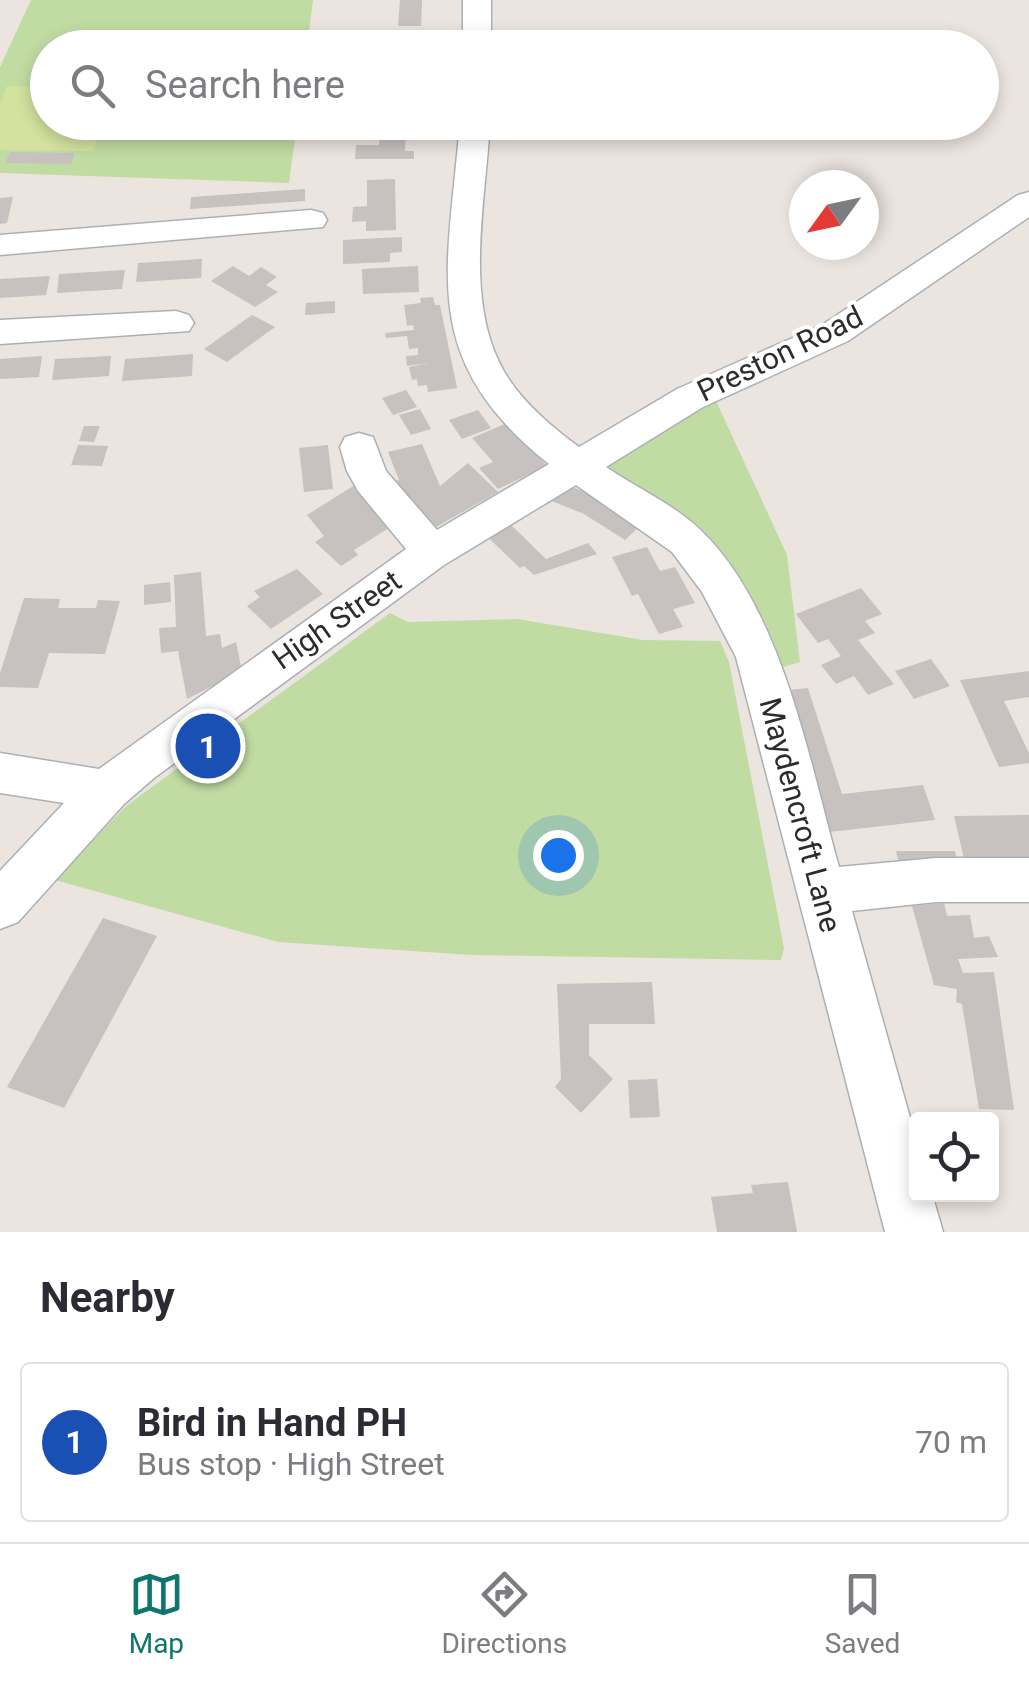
<!DOCTYPE html>
<html lang="en">
<head>
<meta charset="utf-8">
<style>
  body { margin:0; font-family:Roboto,sans-serif; background:#f7f7f7; color:#2b2b33 }
  .controls { position:absolute; right:30px; bottom:30px; display:grid; overflow:hidden; border-radius:10px; box-shadow:0 5px 15px #0003 }
  .controls button { width:90px; height:90px; display:grid; place-items:center; padding:0; border:0; border-bottom:2px solid #e1e1e2; background:#fff; color:#2b2b33; font:50px sans-serif }
  .compass { position:absolute; left:789px; top:170px; width:90px; height:90px; border-radius:50%; background:#fff; box-shadow:0 5px 15px #0003; rotate:237deg }
  .you { position:absolute; left:558px; top:855px; width:35px; height:35px; margin:-25px; border:8px solid #fff; border-radius:50%; background:#1a73e8; box-shadow:0 0 0 15px #1a73e833 }
  .badge { display:grid; place-items:center; width:65px; height:65px; border-radius:50%; background:#0f766e; color:#fff; font-size:32px; font-weight:700 }
  .pin { position:absolute; translate:-50% -50%; border:5px solid #fff; box-shadow:0 2px 10px #0006 }
  .list { margin:0; padding:0; list-style:none }
  h2 { display:flex; justify-content:space-between; align-items:center; height:130px; margin:0; padding:0 40px; font-size:42px }
  h2 small { font-size:32px; font-weight:400; color:#7c7c81 }
  .list li { display:grid; grid-template-columns:65px 1fr auto; gap:30px; align-items:center; box-sizing:border-box; height:160px; margin:0 20px 20px; padding:0 20px; border:2px solid #e1e1e2; border-radius:10px }
  .list b { display:block; font-size:38px; white-space:nowrap }
  .list p { margin:0; font-size:32px; white-space:nowrap; color:#7c7c81 }
  .list em { font-size:32px; font-style:normal; color:#7c7c81 }
  .icon { flex:none; width:55px; height:55px; fill:none; stroke:currentColor; stroke-width:2; stroke-linecap:round; stroke-linejoin:round }
  .map { position:relative; flex:none; width:1029px; height:1232px; overflow:hidden }
  .search { position:absolute; background:#fff; box-shadow:0 5px 15px #0003; left:30px; right:30px; top:30px; height:110px; display:flex; align-items:center; gap:25px; box-sizing:border-box; padding:0 35px; border-radius:55px; color:#7c7c81; font-size:38px }
  .sheet { height:310px; background:#fff }
  nav { display:flex; justify-content:space-around; align-items:center; box-sizing:border-box; height:140px; border-top:2px solid #e1e1e2; background:#fff; font-size:28px; color:#7c7c81 }
  nav a { display:grid; justify-items:center; gap:5px }
  nav .on { color:#0f766e }
  .map>svg:first-child { display:block }
  .green { fill:#c1dca2 }
  .pitch { fill:#d3e29f }
  .building { fill:#c7c1bf }
  .lines { fill:none; stroke-linecap:round; stroke-linejoin:round }
  .minor-casing { stroke:#acb0b6; stroke-width:3 }
  .minor { fill:#fff; fill-rule:evenodd }
  .labels { text-anchor:middle; stroke-width:8; stroke-linejoin:round; paint-order:stroke }
  .street-label { font-size:30px; fill:#2c2c2c; stroke:#fff }
</style>
</head>
<body>
<div class="map">
<svg width="1029" height="1232" viewBox="0 0 1029 1232">
  <rect width="100%" height="100%" fill="#ece4df"/>
  <!-- green -->
  <path class="green" d="M31,0H313L307,47L48,48V122L297,123L289,183L0,173V67Z
    M716,401L787,555L800,662L774,670L719,567L598,469Z
    M390,613L408,622L517,619L643,640L720,641L729,662L784,948L781,960L471,955L278,942L55,880L126,806Z"/>
  <!-- pitch -->
  <path class="pitch" d="M7,86L47,87L48,122L103,123L93,151L0,150V103Z"/>
  <!-- building -->
  <path class="building" d="M400,0H422L421,26H398Z
    M380,132H406L405,151H414V159H355L356,145H379Z
    M10,152L75,153L71,164L5,163Z
    M395,179L396,230L366,231V221L352,222L353,207L367,206V180Z
    M305,189V201L190,209L191,197Z
    M13,197L7,223L0,224V198Z
    M402,237V252L390,253V262L343,264V240Z
    M202,259L201,278L136,282L138,263Z
    M233,266L249,276L261,267L277,277L266,285L278,292L255,307L211,281Z
    M418,266L419,292L363,294L362,269Z
    M125,270L122,289L57,293L59,274Z
    M50,276L46,295L0,298V279Z
    M433,297L435,305H440L457,388L428,392L427,385L418,386L417,379L412,380L409,367L429,363L407,366L406,356L418,355V348L409,349L407,336L386,338L385,333L414,330L413,325L407,326L404,305L421,303L420,298Z
    M335,301V313L305,315L306,303Z
    M252,315L275,327L227,362L204,349Z
    M193,354L192,376L122,381L125,359Z
    M42,356L39,377L0,379V359Z
    M111,356L109,376L52,380L55,359Z
    M406,390L417,407L393,415L382,398Z
    M420,409L431,429L411,435L399,415Z
    M478,410L491,428L462,439L449,420Z
    M507,423L547,466L498,489L479,468L493,462L472,438Z
    M84,426H100L94,442L79,441Z
    M422,444L440,486L468,463L498,492L429,531L383,484L399,480L388,452Z
    M78,445L108,446L102,466L71,465Z
    M328,445L333,489L304,492L299,448Z
    M358,483L392,526L354,550L358,555L341,566L315,542L324,536L307,515Z
    M564,483L597,498L642,524L625,540L584,514L549,500Z
    M505,519L546,559L588,543L597,554L534,575L524,566L520,568L481,531Z
    M647,547L660,571L675,567L695,603L673,609L683,627L659,634L638,594L632,596L612,557Z
    M297,569L323,594L271,629L247,606L260,597L254,591Z
    M201,572L206,636L220,634L222,648L236,642L242,671L187,699L178,651L161,653L159,628L176,627L174,575Z
    M170,582L171,602L144,605V585Z
    M861,588L882,614L865,621L875,633L858,640L894,684L868,695L854,676L836,684L821,665L841,656L828,639L818,643L796,614Z
    M24,598L60,599L58,608H96L98,600L120,601L105,654L49,653L38,688L0,687V673Z
    M931,659L950,686L914,699L895,671Z
    M1029,671V697L1004,701L1029,753V763L999,767L960,680Z
    M808,688L842,794L923,785L935,820L821,833L778,691Z
    M1029,815V870L967,871L954,816Z
    M896,851H955L960,874H901Z
    M944,903L947,916L970,915L974,938L989,936L998,957L958,959L963,973L994,972L1014,1110L979,1109L962,1004L956,1002L957,989L934,985L912,906Z
    M103,918L157,936L64,1108L7,1087Z
    M652,982L655,1024H589V1055L613,1079L581,1113L555,1087L561,1079L557,984Z
    M657,1079L660,1117L630,1118L628,1080Z
    M788,1182L797,1232H717L711,1197L753,1193L751,1185Z"/>
  <g class="lines">
    <!-- minor casing -->
    <g class="minor-casing">
      <path id="minor" d="M463,0H491V48H463Z
        M460,122H490C486,197 465,292 499,362C515,396 549,425 579,447L677,389L822,325L1018,195L1029,192V217L848,341L703,407L606,467C635,487 669,502 695,525C781,601 809,761 839,867L936,858H1029V902H936L852,911L916,1139V1194H932L943,1232H885L736,657L702,592L672,552L576,485L444,565L154,778L124,804L18,922L0,929V871L64,803L0,793V753L99,769L406,549L358,491L347,471L340,447L345,437L359,433L373,437L386,471L437,530L549,464C416,358 448,272 460,122Z
        M311,210L323,213L327,220L323,227L0,255V235Z
        M176,311L189,315L194,323L189,331L0,344V320Z"/>
    </g>
    <!-- minor -->
    <use href="#minor" class="minor"/>
  </g>
  <g class="labels">
    <!-- street labels -->
    <g class="street-label">
      <text transform="translate(780 354) rotate(-26)" y="10">Preston Road</text>
      <text transform="translate(337 620) rotate(-35)" y="10">High Street</text>
      <text transform="translate(800 815) rotate(75)" y="10">Maydencroft Lane</text>
    </g>
  </g>
</svg>
<div class="controls">
<button><svg class="icon" aria-label="locate" viewBox="0 0 24 24"><circle cx="12" cy="12" r="6"/><path d="M12 2v4M12 18v4M2 12h4M18 12h4"/></svg></button>
</div>
<svg class="compass" viewBox="-18 -18 36 36"><path d="M0-13l5 13h-10z" fill="#e53935"/><path d="M0 13l5-13h-10z" fill="#7c7c81"/></svg>
<div class="you"></div>
<div class="pin badge" style="left:208px;top:746px;background:#1a4fb4">1</div>
<div class="search"><svg class="icon" aria-label="search" viewBox="0 0 24 24"><circle cx="10" cy="10" r="6"/><path d="M15 15l6 6"/></svg>Search here</div>
</div>
<section class="sheet">
<h2>Nearby<small></small></h2>
<ul class="list">
<li><span class="badge" style="background:#1a4fb4">1</span><div><b>Bird in Hand PH</b><p>Bus stop · High Street</p></div><em>70 m</em></li>
</ul>
</section>
<nav>
<a class="on"><svg class="icon" aria-label="map" viewBox="0 0 24 24"><path d="M3 6l6-2 6 2 6-2v14l-6 2-6-2-6 2zM9 4v14M15 6v14"/></svg>Map</a>
<a><svg class="icon" aria-label="directions" viewBox="0 0 24 24"><path d="M12 3l9 9-9 9-9-9zM9 14v-3h6M13 9l2 2-2 2"/></svg>Directions</a>
<a><svg class="icon" aria-label="saved" viewBox="0 0 24 24"><path d="M7 4h10v16l-5-4-5 4z"/></svg>Saved</a>
</nav>
</body>
</html>
